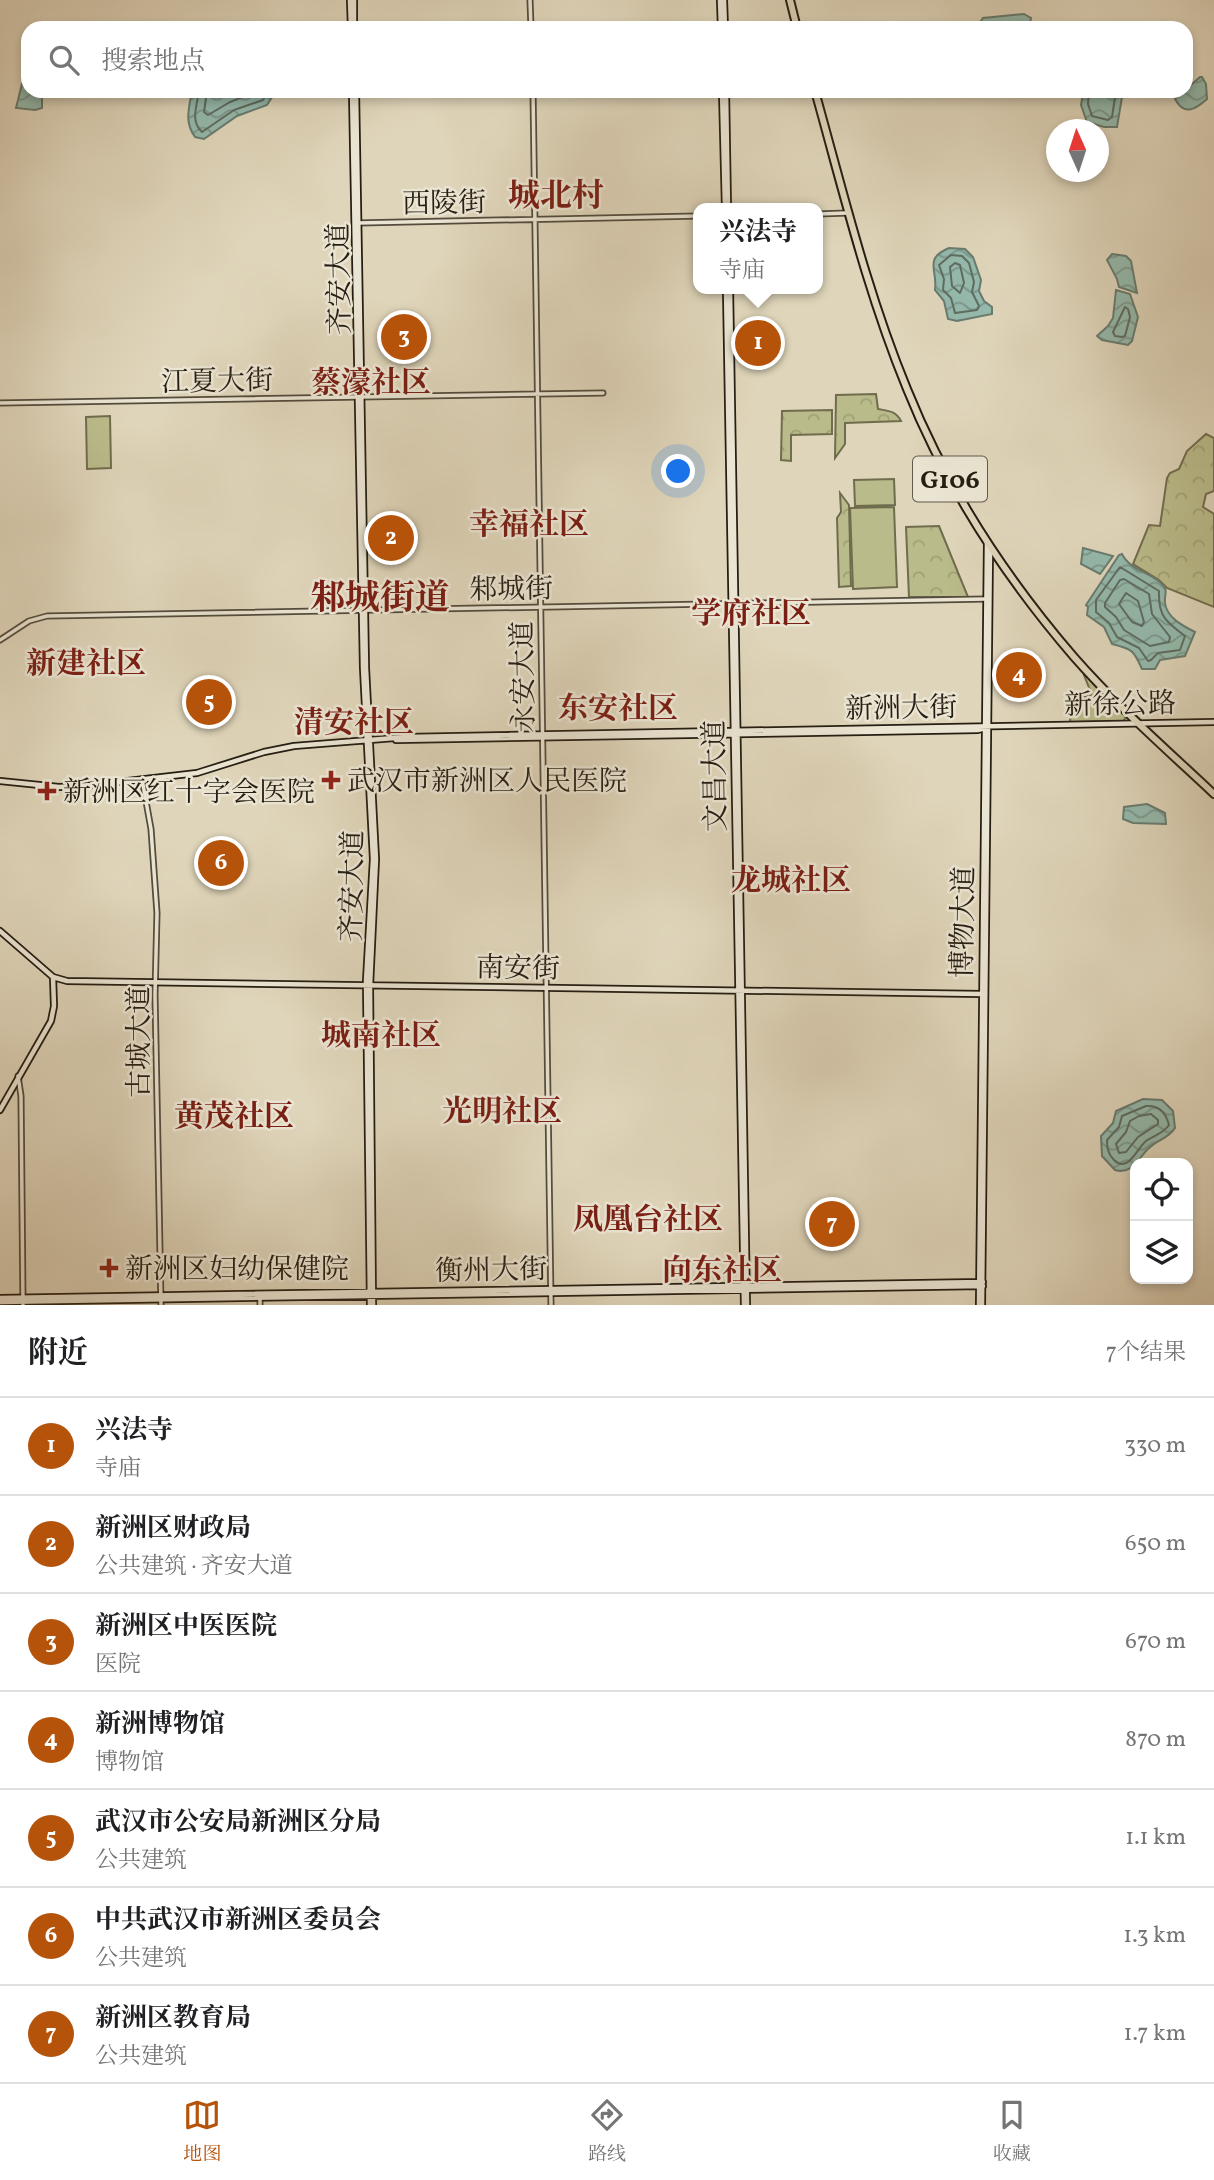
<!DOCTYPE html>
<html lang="zh">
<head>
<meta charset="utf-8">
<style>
  body { margin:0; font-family:Vollkorn,"Noto Serif SC",serif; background:#f6f6f6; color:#202124 }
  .controls { position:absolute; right:21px; bottom:21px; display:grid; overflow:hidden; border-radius:14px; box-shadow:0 4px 10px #0003 }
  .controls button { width:63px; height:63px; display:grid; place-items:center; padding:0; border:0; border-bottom:2px solid #e0e0e0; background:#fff; color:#202124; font:35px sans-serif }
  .compass { position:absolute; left:1046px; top:119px; width:63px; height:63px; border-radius:50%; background:#fff; box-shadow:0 4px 10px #0003; rotate:357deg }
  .you { position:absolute; left:679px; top:472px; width:24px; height:24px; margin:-18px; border:5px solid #fff; border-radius:50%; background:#1a73e8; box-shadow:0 0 0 10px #1a73e833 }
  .badge { display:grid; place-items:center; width:46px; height:46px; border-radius:50%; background:#b45309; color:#fff; font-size:23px; font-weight:700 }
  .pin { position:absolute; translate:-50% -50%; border:4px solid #fff; box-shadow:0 2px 7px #0006 }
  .popup { position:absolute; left:693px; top:203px; width:130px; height:91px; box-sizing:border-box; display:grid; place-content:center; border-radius:14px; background:#fff; filter:drop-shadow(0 2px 5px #0005); font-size:23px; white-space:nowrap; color:#757577 }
  .popup b { font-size:26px; color:#202124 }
  .popup::after { content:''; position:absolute; left:50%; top:100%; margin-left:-14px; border:14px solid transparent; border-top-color:#fff }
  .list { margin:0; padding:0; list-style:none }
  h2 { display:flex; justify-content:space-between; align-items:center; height:91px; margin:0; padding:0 28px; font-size:30px }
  h2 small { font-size:23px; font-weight:400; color:#757577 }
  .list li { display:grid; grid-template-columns:46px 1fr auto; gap:21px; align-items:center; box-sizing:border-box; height:98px; padding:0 28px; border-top:2px solid #e0e0e0 }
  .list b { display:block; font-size:26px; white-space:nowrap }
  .list p { margin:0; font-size:23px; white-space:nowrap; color:#757577 }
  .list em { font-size:23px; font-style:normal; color:#757577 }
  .icon { flex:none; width:38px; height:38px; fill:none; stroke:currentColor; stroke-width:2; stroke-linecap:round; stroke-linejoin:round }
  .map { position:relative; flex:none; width:1214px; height:1305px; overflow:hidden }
  .search { position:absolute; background:#fff; box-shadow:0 4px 10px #0003; left:21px; right:21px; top:21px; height:77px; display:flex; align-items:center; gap:18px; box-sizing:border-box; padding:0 24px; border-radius:21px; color:#757577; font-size:26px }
  .sheet { height:777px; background:#fff }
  nav { display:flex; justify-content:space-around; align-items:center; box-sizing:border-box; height:98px; border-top:2px solid #e0e0e0; background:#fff; font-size:19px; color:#757577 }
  nav a { display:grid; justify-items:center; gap:4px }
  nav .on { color:#b45309 }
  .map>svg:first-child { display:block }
  .forest { fill:url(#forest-crowns); stroke:#706c4e; stroke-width:2 }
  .green { fill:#babb8a; stroke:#706c4e; stroke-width:2 }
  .water { fill:url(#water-waves); stroke:#687b6f; stroke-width:2 }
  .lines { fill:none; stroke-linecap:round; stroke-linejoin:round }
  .shore { stroke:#5d6c60; stroke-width:2 }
  .tertiary-casing { stroke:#544c3d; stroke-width:7 }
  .secondary-casing { stroke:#261e13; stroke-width:8 }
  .trunk-casing { stroke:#261e13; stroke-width:10 }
  .tertiary { stroke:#eae4d2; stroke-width:3.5 }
  .secondary { stroke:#eae4d2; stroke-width:4.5 }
  .trunk { stroke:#dfd5ba; stroke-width:6 }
  .poi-dot { fill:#8f2418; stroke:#eae4d2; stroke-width:2.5 }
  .labels { text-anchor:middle; stroke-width:5; stroke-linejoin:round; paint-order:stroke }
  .shield { fill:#eae4d2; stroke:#61594c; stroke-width:2 }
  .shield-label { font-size:26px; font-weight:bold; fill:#261e13 }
  .street-label { font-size:28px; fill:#261e13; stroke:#eae4d2 }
  .poi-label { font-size:28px; fill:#261e13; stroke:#eae4d2; text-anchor:start }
  .neighbourhood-label { font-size:30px; font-weight:bold; fill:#7a1f14; stroke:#eae4d2 }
  .quarter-label { font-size:32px; font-weight:bold; fill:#7a1f14; stroke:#eae4d2 }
  .district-label { font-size:35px; font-weight:bold; fill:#7a1f14; stroke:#eae4d2 }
</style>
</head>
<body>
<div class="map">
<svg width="1214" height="1305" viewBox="0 0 1214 1305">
  <defs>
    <pattern id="forest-crowns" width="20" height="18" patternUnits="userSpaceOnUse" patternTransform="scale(1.75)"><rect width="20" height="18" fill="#babb8a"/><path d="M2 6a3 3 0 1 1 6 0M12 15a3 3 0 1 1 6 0" fill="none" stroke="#a0a076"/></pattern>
    <pattern id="water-waves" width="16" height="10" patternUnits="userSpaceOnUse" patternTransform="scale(1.75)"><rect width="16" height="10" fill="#94b9ac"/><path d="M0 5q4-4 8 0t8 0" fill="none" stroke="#79968b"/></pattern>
  </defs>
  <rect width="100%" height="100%" fill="#dfd5ba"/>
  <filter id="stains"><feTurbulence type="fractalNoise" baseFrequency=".00286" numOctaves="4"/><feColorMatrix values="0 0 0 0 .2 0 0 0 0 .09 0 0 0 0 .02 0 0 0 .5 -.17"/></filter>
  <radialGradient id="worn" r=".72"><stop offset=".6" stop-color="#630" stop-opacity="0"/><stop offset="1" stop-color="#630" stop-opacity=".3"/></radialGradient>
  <!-- forest -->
  <path class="forest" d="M876,394L878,409C889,411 896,411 901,421L845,423V444L835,458L836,395Z
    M832,410V434L791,435V461L781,460L782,411Z
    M1206,434L1214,438V491L1206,494L1203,507L1214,514V607L1167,588L1159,580L1133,564L1149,525L1160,526L1167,478L1170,473L1179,469L1187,451Z
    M840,493L849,505L851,586L839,587L837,518L841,512Z
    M939,526L968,597H909L906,527Z"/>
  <!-- green -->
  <path class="green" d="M110,416L111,468L87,469L86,417Z
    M894,479L895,505L855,506L854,480Z
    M894,507L897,587L853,589L850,508Z
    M1087,674L1126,715L1124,721L1070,722L1072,700L1092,695L1084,675Z"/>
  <!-- water -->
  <path class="water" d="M1024,14L1031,18L1029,28H982L981,21L983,18Z
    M1200,77H1202L1206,84L1207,99C1195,110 1184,116 1175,99Z
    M22,84L28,85V91H42V108L35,110L16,108Z
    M192,91H276L267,105L237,116L204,139L195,137C184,122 189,108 192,91Z
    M1075,91H1123L1117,127H1104L1087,122L1081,105L1083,93Z
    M949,248L965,249L973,257L981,280L979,291L984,301L992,307V314L957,321L948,319L944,301L935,290C938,270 923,259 949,248Z
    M1112,254L1126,256L1131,261L1137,293L1119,287L1117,279L1107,260Z
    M1116,290L1130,294L1138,317L1132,341L1128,345L1102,340L1097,336L1108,326L1113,318Z
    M1083,548L1113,556L1100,574L1081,564Z
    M1122,554C1130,570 1149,572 1161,583C1169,590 1164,594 1165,603C1167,618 1183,626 1195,632L1185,656L1160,660L1155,669H1142C1134,651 1133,649 1112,644L1104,627L1087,615L1088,607L1086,605L1119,555Z
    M1147,804L1165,813L1166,824L1133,823L1123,819L1124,807Z
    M1143,1099L1162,1100L1173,1111L1175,1128C1168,1139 1158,1139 1149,1148C1138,1158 1133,1175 1115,1170L1102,1156L1101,1136L1113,1123L1116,1111Z"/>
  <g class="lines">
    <!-- shore -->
    <path class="shore" d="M199,91C197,106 190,121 202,132L234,110L263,100L268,91
      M207,91L204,112L208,115L230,102L258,91
      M1089,91L1088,104L1092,116L1108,120L1112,117L1116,91
      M951,255L962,256L969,263L974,282L972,292L979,306L977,310L955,313L951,298L943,290L944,279L939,265Z
      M955,263L960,265L964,283L960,293L952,286L950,267Z
      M1125,307L1128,309L1130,317L1125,336L1122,337L1115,336L1113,332Z
      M1120,567L1159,591C1158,616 1166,622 1185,636L1180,650L1158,653L1151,660L1148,661L1139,648L1117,637L1109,623L1096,612V600Z
      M1124,579L1149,594L1152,614L1170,637L1169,642L1150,646L1124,630L1116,617L1105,607V603L1120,580Z
      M1126,593L1138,601L1144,622L1142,626L1132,622L1119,604Z
      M1146,1106C1159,1105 1166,1113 1169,1125C1163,1134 1154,1135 1146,1141C1137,1148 1128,1174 1114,1160C1108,1154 1107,1148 1107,1140L1119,1127L1122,1116Z
      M1151,1114L1158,1120V1124L1138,1137L1126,1152L1119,1153L1116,1144L1126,1132L1130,1121L1139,1116Z"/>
    <!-- tertiary casing -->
    <g class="tertiary-casing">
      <path id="tertiary" d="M530,0L531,28
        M533,91L551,1305
        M818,214L847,213
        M358,223L698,216
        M0,403L603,393
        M0,640L29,621L47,616L986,599
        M142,779L151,829L157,913L155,995L161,1305
        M18,1076L21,1096L23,1305
        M260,1298V1305"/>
    </g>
    <!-- secondary casing -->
    <g class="secondary-casing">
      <path id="secondary" d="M350,0L351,28
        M354,0V28
        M720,0L721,28
        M724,0L725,28
        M352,91L363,668L373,859L366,981L370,1305
        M356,91L366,668L376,859L370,986L373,1305
        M722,91L725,208
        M726,91L728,208
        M726,289L744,1305
        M730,289L747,1305
        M396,740L978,730L985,728
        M0,781L59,787L93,785L197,773L264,752L294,746L407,737L1214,722
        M0,931L53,977L67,981L982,994
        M0,1110L51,1021L54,1006L53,977
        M0,1298L983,1282
        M0,1302L983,1286
        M979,1305L987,543
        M982,1305L990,546"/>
    </g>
    <!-- trunk casing -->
    <g class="trunk-casing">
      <path id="trunk" d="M790,0L797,28
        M815,91C843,191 867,292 907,389C946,486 1006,578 1074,657C1117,706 1166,749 1214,794"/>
    </g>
    <!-- tertiary -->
    <use href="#tertiary" class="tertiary"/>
    <!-- secondary -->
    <use href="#secondary" class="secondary"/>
    <!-- trunk -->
    <use href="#trunk" class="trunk"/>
  </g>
  <!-- markers -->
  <g class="poi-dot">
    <path d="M327.5 769.5h7v7h7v7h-7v7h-7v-7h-7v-7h7z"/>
    <path d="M43.5 780.5h7v7h7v7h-7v7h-7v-7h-7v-7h7z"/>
    <path d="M105.5 1257.5h7v7h7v7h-7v7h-7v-7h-7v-7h7z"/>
  </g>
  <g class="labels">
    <!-- shield labels -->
    <rect class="shield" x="913" y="456.5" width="74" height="45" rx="5"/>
    <g class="shield-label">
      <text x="950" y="488">G106</text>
    </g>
    <!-- street labels -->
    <g class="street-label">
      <text transform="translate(444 202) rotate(-1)" y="10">西陵街</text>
      <text transform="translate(338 279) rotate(-91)" y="10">齐安大道</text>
      <text transform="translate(217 380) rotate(-1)" y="10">江夏大街</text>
      <text transform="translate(511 588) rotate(-1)" y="10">邾城街</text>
      <text transform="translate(522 677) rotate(-91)" y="10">永安大道</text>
      <text transform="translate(1120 703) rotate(-1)" y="10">新徐公路</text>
      <text transform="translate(901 707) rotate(-1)" y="10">新洲大街</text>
      <text transform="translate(714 776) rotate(-91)" y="10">文昌大道</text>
      <text transform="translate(351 886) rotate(-89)" y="10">齐安大道</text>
      <text transform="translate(962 922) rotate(-89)" y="10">博物大道</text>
      <text transform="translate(518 967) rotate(1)" y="10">南安街</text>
      <text transform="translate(138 1042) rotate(-90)" y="10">古城大道</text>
      <text transform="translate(491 1269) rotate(-1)" y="10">衡州大街</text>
    </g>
    <!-- poi labels -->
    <g class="poi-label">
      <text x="347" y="790">武汉市新洲区人民医院</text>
      <text x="63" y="801">新洲区红十字会医院</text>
      <text x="125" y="1278">新洲区妇幼保健院</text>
    </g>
    <!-- neighbourhood labels -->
    <g class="neighbourhood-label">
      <text x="371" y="392">蔡濠社区</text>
      <text x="529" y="534">幸福社区</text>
      <text x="751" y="623">学府社区</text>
      <text x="86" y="673">新建社区</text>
      <text x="618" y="718">东安社区</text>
      <text x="354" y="732">清安社区</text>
      <text x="791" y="890">龙城社区</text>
      <text x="381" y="1045">城南社区</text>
      <text x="502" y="1121">光明社区</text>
      <text x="234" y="1126">黄茂社区</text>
      <text x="648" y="1229">凤凰台社区</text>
      <text x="722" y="1280">向东社区</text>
    </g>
    <!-- quarter labels -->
    <g class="quarter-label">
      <text x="556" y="206">城北村</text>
    </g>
    <!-- district labels -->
    <g class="district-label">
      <text x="380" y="609">邾城街道</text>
    </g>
  </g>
  <rect width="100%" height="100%" filter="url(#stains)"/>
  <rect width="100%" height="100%" fill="url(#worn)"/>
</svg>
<div class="controls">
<button><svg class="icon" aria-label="locate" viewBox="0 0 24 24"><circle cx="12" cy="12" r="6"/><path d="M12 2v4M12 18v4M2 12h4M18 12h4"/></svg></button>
<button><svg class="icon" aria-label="layers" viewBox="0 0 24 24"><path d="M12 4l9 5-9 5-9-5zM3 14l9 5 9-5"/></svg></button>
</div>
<svg class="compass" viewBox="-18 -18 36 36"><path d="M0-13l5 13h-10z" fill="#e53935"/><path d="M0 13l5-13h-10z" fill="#757577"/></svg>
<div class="you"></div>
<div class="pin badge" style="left:758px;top:343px">1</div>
<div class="popup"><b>兴法寺</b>寺庙</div>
<div class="pin badge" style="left:391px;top:538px">2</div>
<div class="pin badge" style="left:404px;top:337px">3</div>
<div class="pin badge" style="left:1019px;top:675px">4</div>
<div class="pin badge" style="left:209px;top:702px">5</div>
<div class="pin badge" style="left:221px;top:863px">6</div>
<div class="pin badge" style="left:832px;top:1224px">7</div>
<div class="search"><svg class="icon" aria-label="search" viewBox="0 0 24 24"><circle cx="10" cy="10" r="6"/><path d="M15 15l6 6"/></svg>搜索地点</div>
</div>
<section class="sheet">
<h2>附近<small>7个结果</small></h2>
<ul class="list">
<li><span class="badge">1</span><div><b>兴法寺</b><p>寺庙</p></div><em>330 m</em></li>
<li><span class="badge">2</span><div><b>新洲区财政局</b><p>公共建筑 · 齐安大道</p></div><em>650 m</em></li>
<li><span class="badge">3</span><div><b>新洲区中医医院</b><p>医院</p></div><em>670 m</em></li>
<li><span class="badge">4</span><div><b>新洲博物馆</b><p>博物馆</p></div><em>870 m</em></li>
<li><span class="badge">5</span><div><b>武汉市公安局新洲区分局</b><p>公共建筑</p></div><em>1.1 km</em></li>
<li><span class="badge">6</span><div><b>中共武汉市新洲区委员会</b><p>公共建筑</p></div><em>1.3 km</em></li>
<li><span class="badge">7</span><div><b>新洲区教育局</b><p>公共建筑</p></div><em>1.7 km</em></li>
</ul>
</section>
<nav>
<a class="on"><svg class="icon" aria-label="map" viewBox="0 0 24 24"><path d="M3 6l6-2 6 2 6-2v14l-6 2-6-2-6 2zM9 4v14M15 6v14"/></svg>地图</a>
<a><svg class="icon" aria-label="directions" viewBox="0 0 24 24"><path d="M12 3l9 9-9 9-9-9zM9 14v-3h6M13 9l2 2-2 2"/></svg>路线</a>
<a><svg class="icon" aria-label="saved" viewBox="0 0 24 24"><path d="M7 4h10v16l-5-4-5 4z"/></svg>收藏</a>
</nav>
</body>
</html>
